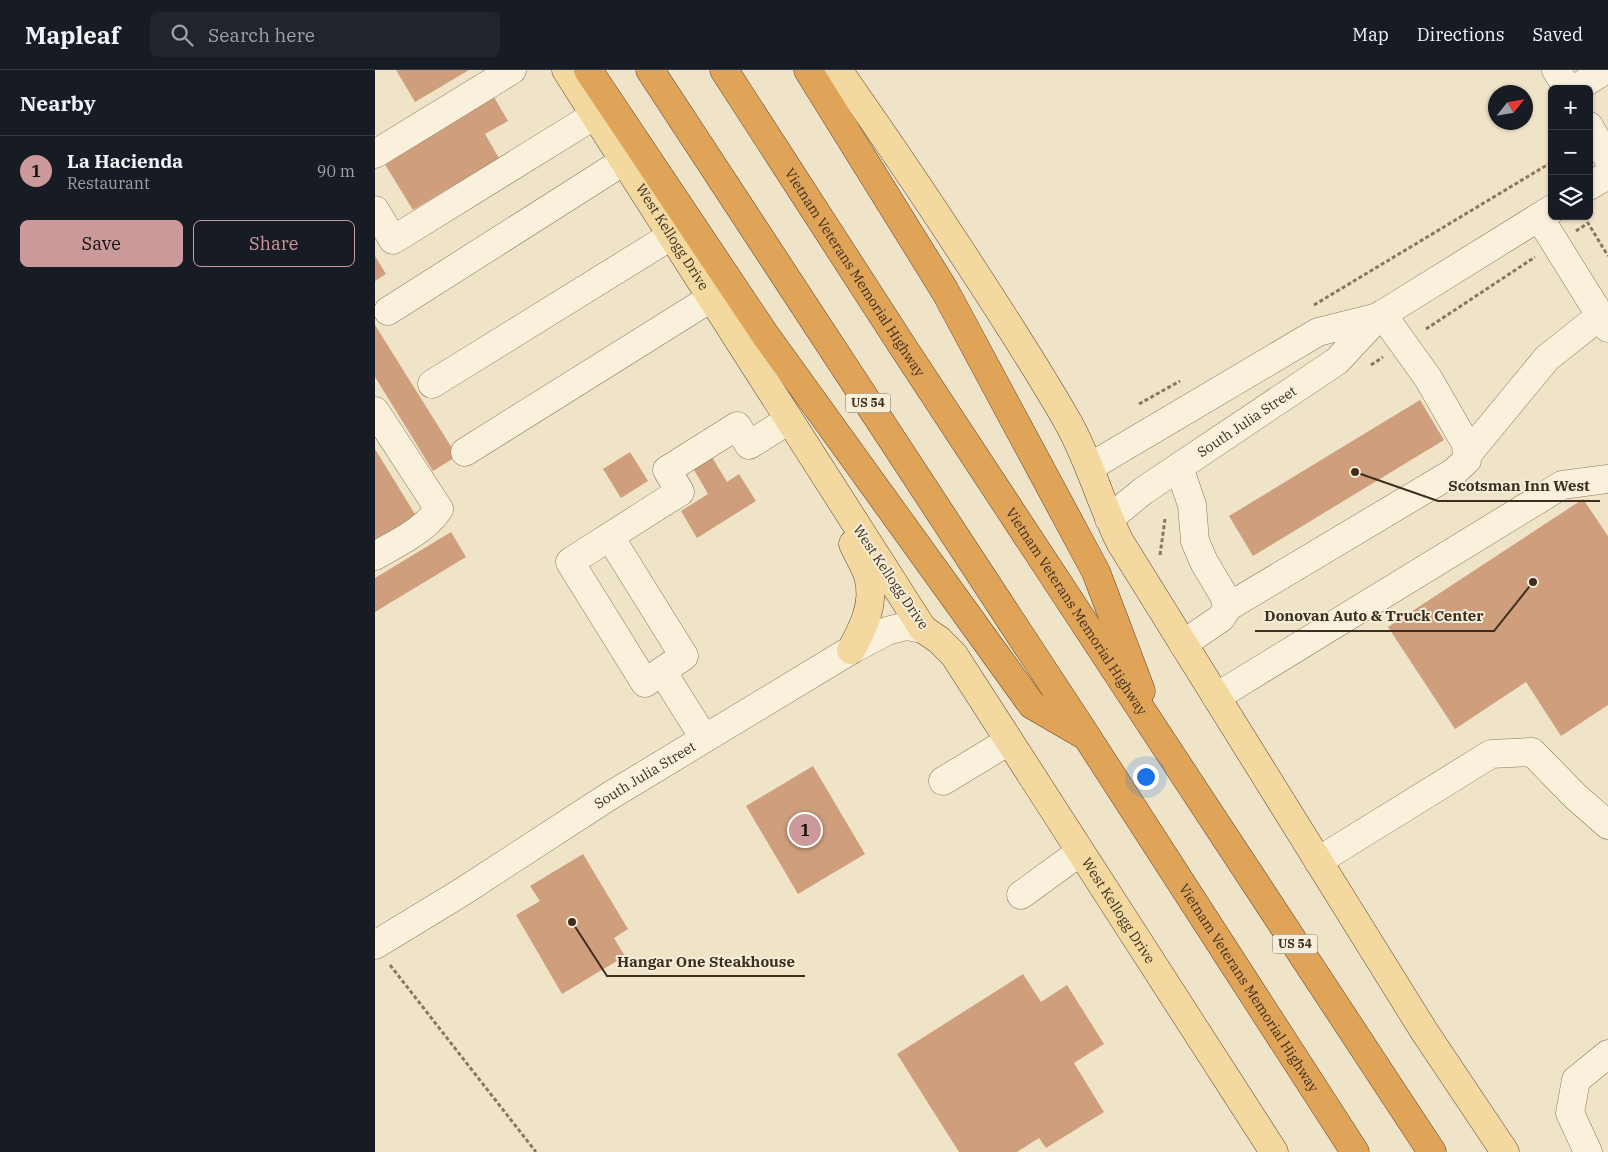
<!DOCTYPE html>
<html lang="en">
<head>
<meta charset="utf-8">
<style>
  body { margin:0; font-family:"IBM Plex Serif",serif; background:#20242c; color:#f1f3f6 }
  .controls { position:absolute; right:15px; top:15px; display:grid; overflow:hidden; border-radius:8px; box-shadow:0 1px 4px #0004 }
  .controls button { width:45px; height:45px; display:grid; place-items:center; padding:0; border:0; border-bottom:1px solid #363941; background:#171b24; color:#f1f3f6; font:25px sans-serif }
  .compass { position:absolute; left:1113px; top:15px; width:45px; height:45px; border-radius:50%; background:#171b24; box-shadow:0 1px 4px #0004; rotate:59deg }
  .you { position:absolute; left:770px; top:706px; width:18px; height:18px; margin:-12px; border:4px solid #fff; border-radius:50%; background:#1a73e8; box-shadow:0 0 0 8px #1a73e833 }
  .badge { display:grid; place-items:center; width:32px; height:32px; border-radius:50%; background:#cc999b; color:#111; font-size:16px; font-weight:700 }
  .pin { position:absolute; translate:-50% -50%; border:2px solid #fff; box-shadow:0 1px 5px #0006 }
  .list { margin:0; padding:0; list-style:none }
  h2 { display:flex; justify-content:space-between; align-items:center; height:65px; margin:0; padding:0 20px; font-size:21px }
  h2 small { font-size:16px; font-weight:400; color:#9ea1a6 }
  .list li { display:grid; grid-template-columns:32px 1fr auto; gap:15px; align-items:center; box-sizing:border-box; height:70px; padding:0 20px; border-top:1px solid #363941 }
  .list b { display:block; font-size:19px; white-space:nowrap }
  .list p { margin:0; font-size:16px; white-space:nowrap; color:#9ea1a6 }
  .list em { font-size:16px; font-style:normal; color:#9ea1a6 }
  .actions { display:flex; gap:10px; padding:15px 20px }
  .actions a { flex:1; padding:11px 0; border:1px solid #cc999b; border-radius:8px; text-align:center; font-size:18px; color:#cc999b }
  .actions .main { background:#cc999b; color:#111 }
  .icon { flex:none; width:28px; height:28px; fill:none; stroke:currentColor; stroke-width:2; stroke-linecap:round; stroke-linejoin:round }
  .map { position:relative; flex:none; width:1233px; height:1082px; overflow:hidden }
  header { display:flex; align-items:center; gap:30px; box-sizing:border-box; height:70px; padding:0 25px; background:#171b24; border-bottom:1px solid #363941 }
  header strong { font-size:24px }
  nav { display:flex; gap:28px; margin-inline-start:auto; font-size:18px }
  .search { width:350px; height:45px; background:#20242c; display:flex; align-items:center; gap:12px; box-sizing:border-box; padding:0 18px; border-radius:8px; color:#9ea1a6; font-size:19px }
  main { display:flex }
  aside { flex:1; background:#171b24 }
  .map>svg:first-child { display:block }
  .building { fill:#cf9f7d }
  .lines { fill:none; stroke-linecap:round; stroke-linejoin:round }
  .minor-casing { stroke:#8d765c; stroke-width:29 }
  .major-casing { stroke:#5b4430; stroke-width:29 }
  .highway-casing { stroke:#5b4430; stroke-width:29 }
  .path { stroke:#8d765c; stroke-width:3; stroke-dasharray:4 2.5; stroke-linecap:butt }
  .minor { stroke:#faf1dc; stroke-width:28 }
  .major { stroke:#f3d9a0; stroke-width:28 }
  .highway { stroke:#e0a458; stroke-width:28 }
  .labels { text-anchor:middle; stroke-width:4; stroke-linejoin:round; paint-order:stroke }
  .shield { fill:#f7eed8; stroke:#756857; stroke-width:1 }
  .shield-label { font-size:12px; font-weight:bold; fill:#3d2e20 }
  .street-label { font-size:14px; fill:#3d2e20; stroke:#f7eed8 }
  .leader { fill:none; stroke:#3d2e20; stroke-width:2 }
  .callout-dot { fill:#3d2e20; stroke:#f7eed8; stroke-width:2 }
  .callout-label { font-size:15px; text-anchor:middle; font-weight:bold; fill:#3d2e20; stroke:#f7eed8; stroke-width:4; stroke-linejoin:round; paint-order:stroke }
</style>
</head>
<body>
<header>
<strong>Mapleaf</strong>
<div class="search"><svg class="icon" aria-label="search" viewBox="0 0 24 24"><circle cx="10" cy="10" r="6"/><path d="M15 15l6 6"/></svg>Search here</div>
<nav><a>Map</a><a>Directions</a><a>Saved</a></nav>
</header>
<main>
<aside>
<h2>Nearby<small></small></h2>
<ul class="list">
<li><span class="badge">1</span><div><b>La Hacienda</b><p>Restaurant</p></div><em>90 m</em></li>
</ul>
<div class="actions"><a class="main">Save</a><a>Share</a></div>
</aside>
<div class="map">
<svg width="1233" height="1082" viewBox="0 0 1233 1082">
  <rect width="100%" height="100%" fill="#f0e4c8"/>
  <!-- building -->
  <path class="building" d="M21,0H94L40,32Z
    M116,22L133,51L110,64L124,88L38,140L6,88Z
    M0,186L11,204L0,211Z
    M0,255L82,386L58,401L0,307Z
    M1045,330L1069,370L878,486L854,446Z
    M0,379L43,449L0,475Z
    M255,382L273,411L246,428L228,399Z
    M334,382L352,412L364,404L381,431L322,468L306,441L333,424L315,393Z
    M1208,429L1233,466V635L1186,666L1151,612L1080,659L1013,557Z
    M76,462L91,487L0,542V508Z
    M438,696L490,784L423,824L371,736Z
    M208,784L253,859L239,868L250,886L187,924L141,845L165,831L155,816Z
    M648,904L666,932L692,915L729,974L699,993L729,1042L671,1078L664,1068L642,1082H584L522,984Z"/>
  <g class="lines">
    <!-- minor casing -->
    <g class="minor-casing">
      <g id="minor">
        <path d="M1181,0L1193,19"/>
        <path d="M1200,19L1230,0"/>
        <path d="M1214,56L1233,89"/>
        <path d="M0,84L137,0"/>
        <path d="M1214,116L1233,105"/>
        <path d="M0,140L18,170L220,45"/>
        <path d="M1164,147L1233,258"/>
        <path d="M13,241L249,91"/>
        <path d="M57,314L296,166"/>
        <path d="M0,341L64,439C49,461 22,473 0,486"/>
        <path d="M90,382L336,228"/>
        <path d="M1092,385L1172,288L1225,246"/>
        <path d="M715,397L943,262L1003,247"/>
        <path d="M804,397L817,435L820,471L829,492L848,524L853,537L846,548L808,574"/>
        <path id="s1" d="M734,449L768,421L962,291L1003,247L1177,139"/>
        <path d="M235,467L309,586L270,613L195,492C231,469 268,445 305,422L292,400L362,356L374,375L414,350"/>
        <path d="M853,537L1079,402L1092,390L1091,374L1053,308L1007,244"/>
        <path d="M287,601L329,668"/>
        <path d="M841,627L1187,415L1233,409"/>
        <path d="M568,711L634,671"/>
        <path d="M943,791L1116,684L1157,682L1200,726L1233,755"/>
        <path d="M646,825L705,782"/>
        <path id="s2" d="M0,875L87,822L233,727L476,580L512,561L531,556L548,559"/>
        <path d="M1213,1082L1195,1043L1201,1010L1233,984"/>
      </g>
    </g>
    <!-- major casing -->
    <g class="major-casing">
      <g id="major">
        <path id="s3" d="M191,0L548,559L564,570L579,585L899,1082"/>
        <path d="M463,0C503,57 542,114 580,172C619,232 659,292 694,354C715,392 726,434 745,472L1049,961L1130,1082"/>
        <path d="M476,580C488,558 501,533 493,506C490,496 483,485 478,474"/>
      </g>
    </g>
    <!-- highway casing -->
    <g class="highway-casing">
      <g id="highway">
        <path d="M213,0L391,266L657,635L707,664"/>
        <path id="s4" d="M275,0L712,667L980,1082"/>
        <path id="s5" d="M349,0L528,277L1057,1082"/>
        <path d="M433,0L570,221L721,502L766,621"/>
      </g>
    </g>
    <!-- path -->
    <path class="path" d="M1201,161L1213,153L1233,186
      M939,235L1177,92
      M1051,259L1160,187
      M996,295L1008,287
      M764,334L805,311
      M785,485L790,449
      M15,895L161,1082"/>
    <!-- minor -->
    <use href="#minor" class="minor"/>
    <!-- major -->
    <use href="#major" class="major"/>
    <!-- highway -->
    <use href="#highway" class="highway"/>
  </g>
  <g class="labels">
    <!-- shield labels -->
    <g class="shield">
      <rect x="470.5" y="323.5" width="45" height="19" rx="4"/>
      <rect x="897.5" y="864.5" width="45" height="19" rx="4"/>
    </g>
    <g class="shield-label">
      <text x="493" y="337">US 54</text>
      <text x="920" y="878">US 54</text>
    </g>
    <!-- street labels -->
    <g class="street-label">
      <text dy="5" stroke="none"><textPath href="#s3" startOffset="198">West Kellogg Drive</textPath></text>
      <text dy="5" stroke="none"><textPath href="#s5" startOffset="241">Vietnam Veterans Memorial Highway</textPath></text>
      <text dy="5" stroke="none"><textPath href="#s1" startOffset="169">South Julia Street</textPath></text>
      <text transform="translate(516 507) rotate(56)" y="5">West Kellogg Drive</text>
      <text dy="5" stroke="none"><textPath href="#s5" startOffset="646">Vietnam Veterans Memorial Highway</textPath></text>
      <text dy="5" stroke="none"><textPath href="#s2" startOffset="319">South Julia Street</textPath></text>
      <text dy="5" stroke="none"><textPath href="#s3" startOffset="1008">West Kellogg Drive</textPath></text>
      <text dy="5" stroke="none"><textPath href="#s4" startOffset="1096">Vietnam Veterans Memorial Highway</textPath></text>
    </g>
  </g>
  <!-- callouts -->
  <path class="leader" d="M980 402L1063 431H1225M1158 512L1119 561H880M197 852L232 906H430"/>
  <g class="callout-dot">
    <circle cx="980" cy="402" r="5"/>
    <circle cx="1158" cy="512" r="5"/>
    <circle cx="197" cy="852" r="5"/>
  </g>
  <g class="callout-label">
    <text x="1144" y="421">Scotsman Inn West</text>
    <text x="999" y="551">Donovan Auto &amp; Truck Center</text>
    <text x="331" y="897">Hangar One Steakhouse</text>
  </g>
</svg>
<div class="controls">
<button>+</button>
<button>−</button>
<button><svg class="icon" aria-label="layers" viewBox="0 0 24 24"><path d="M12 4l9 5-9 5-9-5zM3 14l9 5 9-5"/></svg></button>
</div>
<svg class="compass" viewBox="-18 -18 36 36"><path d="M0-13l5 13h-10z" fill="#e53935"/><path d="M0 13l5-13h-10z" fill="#9ea1a6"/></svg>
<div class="you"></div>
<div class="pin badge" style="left:430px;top:760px">1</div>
</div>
</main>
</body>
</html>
